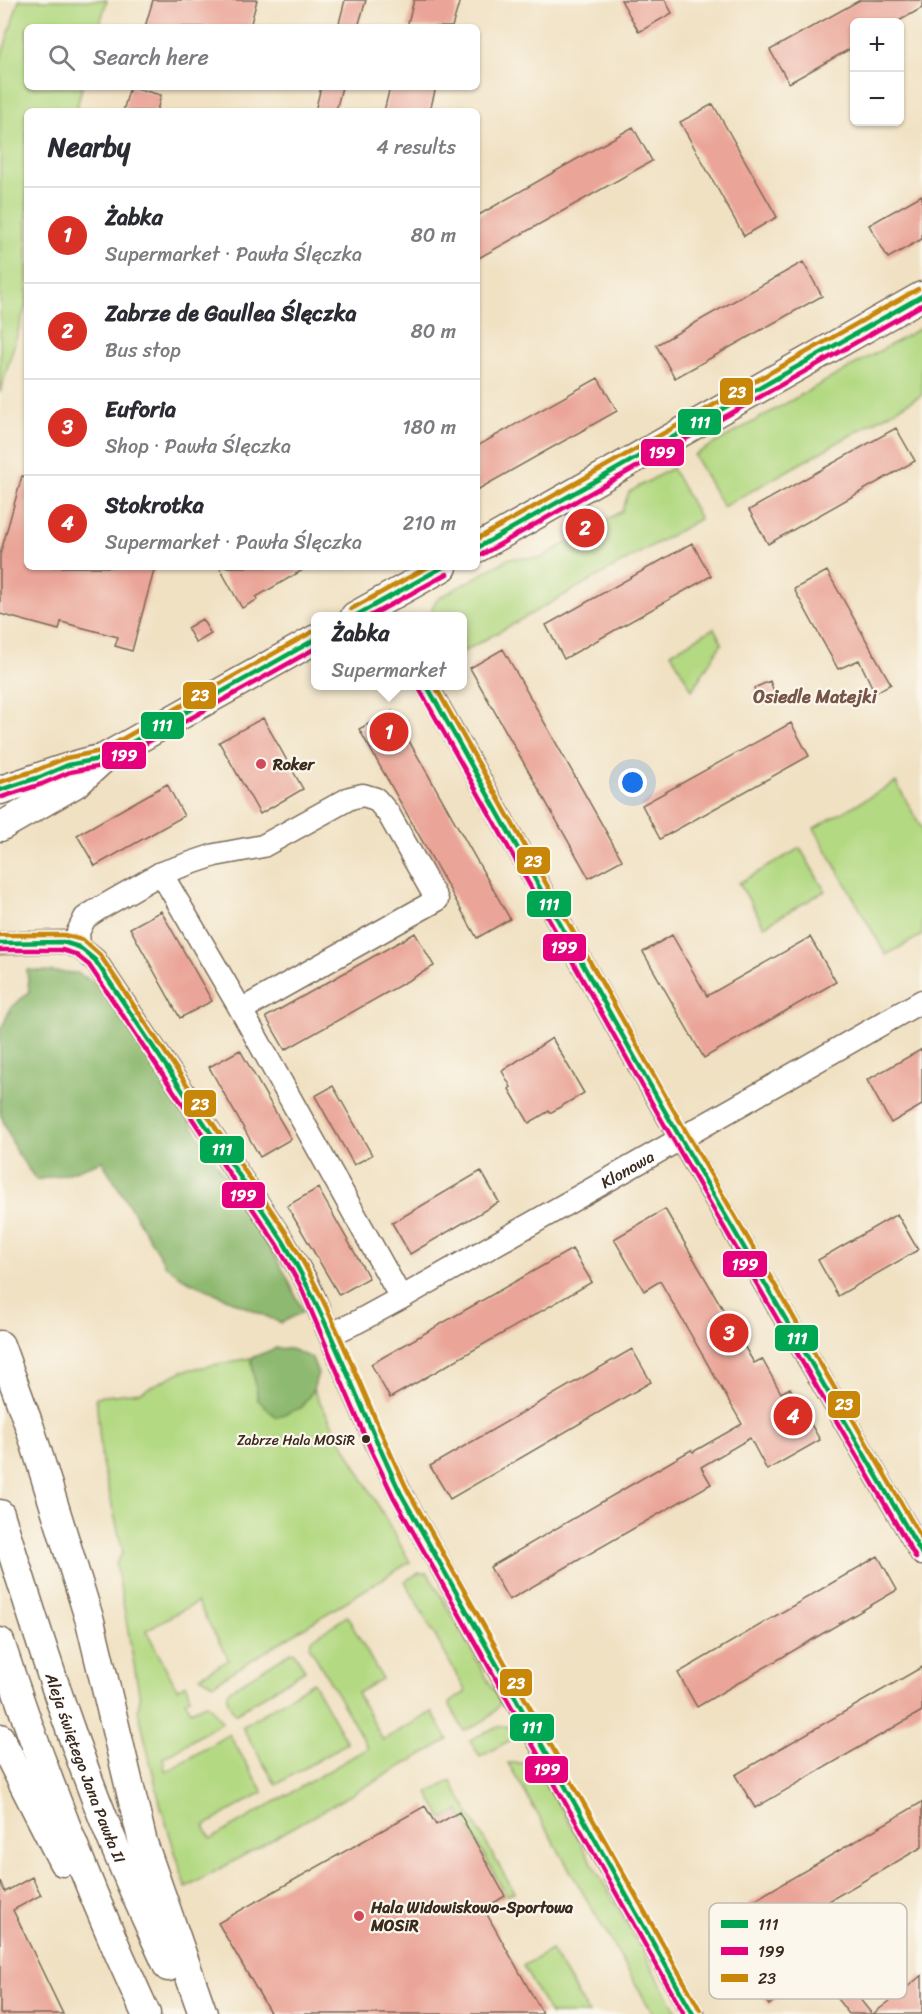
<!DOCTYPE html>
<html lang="en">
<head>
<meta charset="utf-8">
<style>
  body { margin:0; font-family:Sriracha,sans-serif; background:#f2f2f3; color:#2b2b33 }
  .controls { position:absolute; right:18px; top:18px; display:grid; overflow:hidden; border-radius:9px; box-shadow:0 2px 4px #0004 }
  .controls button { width:54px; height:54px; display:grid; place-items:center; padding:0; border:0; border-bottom:2px solid #e1e1e2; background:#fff; color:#2b2b33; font:30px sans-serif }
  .you { position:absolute; left:633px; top:783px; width:21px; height:21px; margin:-15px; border:4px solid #fff; border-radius:50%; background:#1a73e8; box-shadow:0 0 0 9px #1a73e833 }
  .badge { display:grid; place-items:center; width:39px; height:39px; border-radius:50%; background:#d93025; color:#fff; font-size:20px; font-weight:700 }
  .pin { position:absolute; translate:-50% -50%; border:3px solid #fff; box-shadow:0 2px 6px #0006 }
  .popup { position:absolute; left:311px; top:612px; width:156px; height:78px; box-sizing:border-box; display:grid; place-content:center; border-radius:9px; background:#fff; filter:drop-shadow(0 2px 4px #0005); font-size:20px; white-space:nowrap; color:#7c7c81 }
  .popup b { font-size:22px; color:#2b2b33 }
  .popup::after { content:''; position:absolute; left:50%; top:100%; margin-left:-12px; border:12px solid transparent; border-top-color:#fff }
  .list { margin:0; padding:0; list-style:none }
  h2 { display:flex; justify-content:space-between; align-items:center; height:78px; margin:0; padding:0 24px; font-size:26px }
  h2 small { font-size:20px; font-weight:400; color:#7c7c81 }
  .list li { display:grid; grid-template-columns:39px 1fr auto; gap:18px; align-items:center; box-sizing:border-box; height:96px; padding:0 24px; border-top:2px solid #e1e1e2 }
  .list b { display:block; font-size:22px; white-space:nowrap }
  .list p { margin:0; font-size:20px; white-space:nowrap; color:#7c7c81 }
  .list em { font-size:20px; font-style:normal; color:#7c7c81 }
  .icon { flex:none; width:33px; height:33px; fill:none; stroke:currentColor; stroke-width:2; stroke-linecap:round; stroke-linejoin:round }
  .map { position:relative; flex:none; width:922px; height:2014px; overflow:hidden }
  .search { position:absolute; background:#fff; box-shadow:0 2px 4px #0004; left:24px; top:24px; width:456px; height:66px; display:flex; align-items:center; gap:15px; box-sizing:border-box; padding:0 21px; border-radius:9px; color:#7c7c81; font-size:22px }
  .panel { position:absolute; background:#fff; box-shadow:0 2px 4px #0004; left:24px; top:108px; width:456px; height:462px; border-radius:9px }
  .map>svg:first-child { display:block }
  .green { fill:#b3d982; stroke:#778250; stroke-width:1.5 }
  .forest { fill:#8eb970; stroke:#647247; stroke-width:1.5 }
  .building { fill:#eaa598 }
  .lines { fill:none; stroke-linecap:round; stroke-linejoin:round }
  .minor-casing { stroke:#7a6a58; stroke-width:25 }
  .major-casing { stroke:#7a6a58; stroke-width:31 }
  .minor { stroke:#fff; stroke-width:22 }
  .major { stroke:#fff; stroke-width:28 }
  .bus-1-casing { stroke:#fbf7ec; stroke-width:9 }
  .bus-2-casing { stroke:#fbf7ec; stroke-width:9 }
  .bus-3-casing { stroke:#fbf7ec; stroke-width:9 }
  .bus-1 { stroke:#00a651; stroke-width:4.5 }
  .bus-2 { stroke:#e5007d; stroke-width:4.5 }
  .bus-3 { stroke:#c88708; stroke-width:4.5 }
  .poi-dot { fill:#d1495b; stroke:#fbf7ec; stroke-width:2 }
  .bus-dot { fill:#3b2a1e; stroke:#fbf7ec; stroke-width:2 }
  .labels { text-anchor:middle; stroke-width:4.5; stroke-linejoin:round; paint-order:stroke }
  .bus-label { font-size:14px; fill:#3b2a1e; stroke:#fbf7ec; text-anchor:end }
  .poi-label { font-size:16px; font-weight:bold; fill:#3b2a1e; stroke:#fbf7ec; text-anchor:start }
  .street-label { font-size:16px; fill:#3b2a1e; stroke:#fbf7ec }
  .neighbourhood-label { font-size:18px; font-weight:bold; fill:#785549; stroke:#fbf7ec }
  .key { fill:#fbf7ec; stroke:#c1baae; stroke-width:1.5 }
  .key-label { font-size:16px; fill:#3b2a1e }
  .line-badge { stroke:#fbf7ec; stroke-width:2 }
  .badge-label { font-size:16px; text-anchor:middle; font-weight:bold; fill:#fff }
</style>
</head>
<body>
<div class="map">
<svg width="922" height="2014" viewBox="0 0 922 2014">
  <rect width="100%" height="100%" fill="#fbf7ec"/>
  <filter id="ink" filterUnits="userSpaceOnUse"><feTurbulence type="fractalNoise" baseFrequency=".0167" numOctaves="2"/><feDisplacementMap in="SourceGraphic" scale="12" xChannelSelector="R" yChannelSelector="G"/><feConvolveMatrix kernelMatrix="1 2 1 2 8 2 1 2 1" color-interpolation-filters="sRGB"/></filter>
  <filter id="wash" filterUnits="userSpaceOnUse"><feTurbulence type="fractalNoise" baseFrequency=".008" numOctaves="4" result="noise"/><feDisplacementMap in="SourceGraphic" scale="24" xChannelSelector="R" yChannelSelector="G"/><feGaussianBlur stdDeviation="1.35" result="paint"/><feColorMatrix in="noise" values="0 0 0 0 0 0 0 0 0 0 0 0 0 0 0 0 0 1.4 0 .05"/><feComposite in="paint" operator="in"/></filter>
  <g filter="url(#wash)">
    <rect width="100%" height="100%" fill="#f0e1c3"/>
    <!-- green -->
    <path class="green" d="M19,0H107L99,27H27V87H82L76,111H27V301L0,393V61Z
      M922,327V395L723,507L694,455Z
      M672,468L700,519L463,652L462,616H431L433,605L439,598L510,558H541L622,511L629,492Z
      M714,628L722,643L692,690L671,653Z
      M896,782L922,829V935L886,955L814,828Z
      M800,848L825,891L764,926L739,883Z
      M251,1358L258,1400L301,1408L313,1390L410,1562L213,1684L200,1676L229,1660L197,1602L146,1630L177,1689L186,1684L190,1698L185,1701L191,1711L205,1704L209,1705L222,1722L163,1758L165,1771L170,1770L229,1734L263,1792L204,1826L211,1839L368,1748L310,1647L311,1641L314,1638L347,1616L382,1679L357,1693L383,1740L432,1712L448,1740L186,1888L160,1803L138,1710L140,1698L116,1564L123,1552L102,1463L96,1397L141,1392L182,1371Z
      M419,1573H428L500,1702C495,1717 478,1724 464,1731L449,1703L466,1692L405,1581Z
      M291,1652L295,1653L305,1670L235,1714C231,1707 224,1699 228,1691Z
      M313,1682L347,1743L276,1785L242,1727Z
      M503,1726L510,1727L512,1729V1739L480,1757L470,1740L494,1728Z
      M508,1763H535L678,2014H653Z
      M451,1781L514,1892L507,1896L459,1810L443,1819L428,1793Z
      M551,1950L589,2014H550L523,1966Z"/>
    <!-- forest -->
    <path class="forest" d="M27,970L77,973L102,986L244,1206L286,1275L303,1312L281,1323L186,1280L166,1266L102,1161L66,1174L36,1180L15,1150L0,1113V1031L11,1008L29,992Z
      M276,1348L291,1349L312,1358L318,1373L313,1390L301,1408L276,1417L258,1400L251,1358Z"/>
    <g id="blocks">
      <!-- building -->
      <path class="building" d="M153,0H257L250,27H145Z
        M345,0H366L358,27H338Z
        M414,0H460L452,27H407Z
        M621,0H665L672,13L639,32Z
        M860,0H922V8L897,22H855V46L789,83L770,50Z
        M130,87L161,95L157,111H123Z
        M321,87H342L336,111H315Z
        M390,87H436L430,111H384Z
        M713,104L777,217L744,236L680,122Z
        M633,127L652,161L477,259V216Z
        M922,195V239L888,258L869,225Z
        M803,262L822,296L675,378L656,345Z
        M598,378L617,411L477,490V446Z
        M896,428L915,461L768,544L749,510Z
        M22,476L27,477V567H155L132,651L115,646L118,637L61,622L59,630L0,614V555Z
        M692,543L711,576L564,659L546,625Z
        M219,567H308L256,597L257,600L242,608Z
        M827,571L891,684L875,693L859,660L838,669L794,589Z
        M202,619L211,634L196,643L187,628Z
        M503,649L622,860L589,878L470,668Z
        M770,681L776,697L761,703L754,688Z
        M392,711L510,919L477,938L359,729Z
        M263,718L303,789L260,814L219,742Z
        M791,723L809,756L660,839L642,805Z
        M167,784L184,816L95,866L77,835Z
        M161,911L212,1001L180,1018L130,928Z
        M415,933L434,966L285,1050L266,1017Z
        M672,935L707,996L810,937L836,982L704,1058L643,952Z
        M552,1038L584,1093L550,1113L549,1111L529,1123L509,1089L511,1087L502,1071Z
        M922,1049V1105L891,1123L867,1080Z
        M240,1050L291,1139L260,1157L209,1067Z
        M333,1086L372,1155L354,1165L315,1096Z
        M481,1171L499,1202L410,1254L392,1223Z
        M318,1188L369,1278L339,1295L287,1206Z
        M665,1209L754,1363L762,1359L781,1393L790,1388L820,1440L767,1470L750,1438L701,1467L711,1484L509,1600L490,1567L691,1450L693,1452L742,1424L660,1281L644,1291L614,1239Z
        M897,1214L918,1250L838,1296L818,1260Z
        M572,1249L592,1282L390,1398L371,1364Z
        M632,1349L651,1382L450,1499L430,1466Z
        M878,1556L897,1590L697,1707L678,1673Z
        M922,1667V1711L755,1808L735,1775Z
        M922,1802V1847L791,1923L782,1906L755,1919L748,1904Z
        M425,1806L436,1825L459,1812L505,1896L484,1909L543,2014H271L218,1923Z
        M32,1877L41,1895L13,1910L63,2014H0V1881L5,1892Z
        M796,1940L808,1957L819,1949L872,2014H849L812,1967L769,2005L748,1974Z
        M922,1975V2014H873L895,1997Z"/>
    </g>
  </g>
  <g filter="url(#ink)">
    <use href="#blocks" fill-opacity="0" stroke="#7a6a58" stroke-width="1.5"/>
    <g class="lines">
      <!-- minor casing -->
      <g class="minor-casing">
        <g id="minor">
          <path d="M427,686L663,1108L922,1554"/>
          <path d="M161,873L241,1010L401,1298"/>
          <path d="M0,943L63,942L79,947L95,960L283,1241L307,1282L378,1447L401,1494L519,1706L693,2014"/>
          <path d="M79,947L78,932L85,918L97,910L161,873L215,855L263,846L350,798L363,795L376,799L388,813L437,900L241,1010"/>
          <path id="s1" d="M331,1334L357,1322L401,1298L922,1001"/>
        </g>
      </g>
      <!-- major casing -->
      <g class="major-casing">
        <g id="major">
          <path d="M477,548L922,296"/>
          <path d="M355,616L443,567"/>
          <path d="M0,790C32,781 63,767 96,760"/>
          <path d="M0,827L78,782L104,758L316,639"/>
          <path d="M0,1345L30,1428L90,1621L143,1843L203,2014"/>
          <path id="s2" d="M0,1514C33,1618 65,1723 106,1825C125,1873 147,1920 168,1967"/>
          <path d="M0,1642C42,1769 90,1893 146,2014"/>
          <path d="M0,1738L63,1862"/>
        </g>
      </g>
      <!-- minor -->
      <use href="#minor" class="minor"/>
      <!-- major -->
      <use href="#major" class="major"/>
      <!-- bus-1 casing -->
      <g class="bus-1-casing">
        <path id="bus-1" d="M477,548L922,296
          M355,616L443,567
          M427,686L663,1108L922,1554
          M0,790L40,777L68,765L104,758L316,639
          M0,943L63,942L79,947L95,960L283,1241C330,1321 360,1410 401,1494L693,2014"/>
      </g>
      <!-- bus-2 casing -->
      <g class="bus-2-casing">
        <path id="bus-2" d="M481,555L922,305
          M370,616L447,574
          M420,690L657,1112L916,1558
          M2,797L42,784L70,772L107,765L316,648
          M0,950H62L75,954L89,965L277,1245L300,1285L371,1450L394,1498L684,2014"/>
      </g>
      <!-- bus-3 casing -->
      <g class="bus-3-casing">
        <path id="bus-3" d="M477,539L918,289
          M351,609L428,567
          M435,686L670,1104L922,1539
          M0,782L37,770L66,758L101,751L312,632
          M0,935H64L83,940L100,955L289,1237C337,1317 367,1407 408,1491L700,2010"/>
      </g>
      <!-- bus-1 -->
      <use href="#bus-1" class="bus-1"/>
      <!-- bus-2 -->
      <use href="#bus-2" class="bus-2"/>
      <!-- bus-3 -->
      <use href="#bus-3" class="bus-3"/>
    </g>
  </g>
  <!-- markers -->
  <g class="poi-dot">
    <circle cx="261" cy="764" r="6"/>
    <circle cx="359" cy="1916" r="6"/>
  </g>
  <circle class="bus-dot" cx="366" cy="1439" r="5"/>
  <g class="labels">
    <!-- bus labels -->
    <g class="bus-label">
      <text x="355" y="1445">Zabrze Hala MOSiR</text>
    </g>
    <!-- poi labels -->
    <g class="poi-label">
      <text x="273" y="770">Roker</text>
      <text x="371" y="1913">Hala Widowiskowo-Sportowa<tspan x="371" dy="18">MOSiR</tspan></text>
    </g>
    <!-- street labels -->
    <g class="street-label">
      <text dy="6" stroke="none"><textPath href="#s1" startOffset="339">Klonowa</textPath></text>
      <text dy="6" stroke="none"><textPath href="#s2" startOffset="268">Aleja świętego Jana Pawła II</textPath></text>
    </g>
    <!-- neighbourhood labels -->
    <g class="neighbourhood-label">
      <text x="815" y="703">Osiedle Matejki</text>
    </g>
  </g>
  <!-- legend -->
  <rect x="709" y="1903" width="198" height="96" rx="9" class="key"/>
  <rect x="721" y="1920" width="27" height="8" fill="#00a651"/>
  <rect x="721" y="1947" width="27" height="8" fill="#e5007d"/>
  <rect x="721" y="1974" width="27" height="8" fill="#c88708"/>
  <g class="key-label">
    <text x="758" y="1930">111</text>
    <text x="758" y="1957">199</text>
    <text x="758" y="1984">23</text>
  </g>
  <g class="line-badge">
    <rect x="719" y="377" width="35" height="29" rx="6" fill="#c88708"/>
    <rect x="677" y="408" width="45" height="28" rx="6" fill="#00a651"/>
    <rect x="640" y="438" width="45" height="29" rx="6" fill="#e5007d"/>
    <rect x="182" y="681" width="35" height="29" rx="6" fill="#c88708"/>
    <rect x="140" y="711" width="45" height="29" rx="6" fill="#00a651"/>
    <rect x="101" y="741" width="46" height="29" rx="6" fill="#e5007d"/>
    <rect x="516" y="846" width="35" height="29" rx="6" fill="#c88708"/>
    <rect x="526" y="890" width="46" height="28" rx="6" fill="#00a651"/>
    <rect x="542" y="933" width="45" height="29" rx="6" fill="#e5007d"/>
    <rect x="183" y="1089" width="34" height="29" rx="6" fill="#c88708"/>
    <rect x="199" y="1135" width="46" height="29" rx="6" fill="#00a651"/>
    <rect x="221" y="1181" width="45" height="28" rx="6" fill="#e5007d"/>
    <rect x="722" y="1250" width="46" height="28" rx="6" fill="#e5007d"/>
    <rect x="774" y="1324" width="45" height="28" rx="6" fill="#00a651"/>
    <rect x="827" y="1390" width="34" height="29" rx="6" fill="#c88708"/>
    <rect x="499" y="1668" width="34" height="29" rx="6" fill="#c88708"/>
    <rect x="509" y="1713" width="46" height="29" rx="6" fill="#00a651"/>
    <rect x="524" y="1755" width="45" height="29" rx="6" fill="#e5007d"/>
  </g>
  <g class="badge-label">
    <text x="737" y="398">23</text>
    <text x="700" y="428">111</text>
    <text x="662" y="458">199</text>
    <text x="200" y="701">23</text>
    <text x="162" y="731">111</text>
    <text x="124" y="761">199</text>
    <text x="533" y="867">23</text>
    <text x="549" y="910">111</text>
    <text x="564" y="953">199</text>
    <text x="200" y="1110">23</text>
    <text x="222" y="1155">111</text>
    <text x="243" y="1201">199</text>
    <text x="745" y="1270">199</text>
    <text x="797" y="1344">111</text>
    <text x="844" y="1410">23</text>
    <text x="516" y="1689">23</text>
    <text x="532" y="1733">111</text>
    <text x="547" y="1775">199</text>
  </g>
</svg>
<div class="controls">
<button>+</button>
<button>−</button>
</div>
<div class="you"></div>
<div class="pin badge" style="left:389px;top:732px">1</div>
<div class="popup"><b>Żabka</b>Supermarket</div>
<div class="pin badge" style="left:585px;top:528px">2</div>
<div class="pin badge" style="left:729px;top:1333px">3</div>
<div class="pin badge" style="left:793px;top:1416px">4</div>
<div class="search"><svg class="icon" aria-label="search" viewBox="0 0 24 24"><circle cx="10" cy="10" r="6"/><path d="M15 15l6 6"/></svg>Search here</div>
<section class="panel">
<h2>Nearby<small>4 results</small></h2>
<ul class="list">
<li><span class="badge">1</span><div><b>Żabka</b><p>Supermarket · Pawła Ślęczka</p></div><em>80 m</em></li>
<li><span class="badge">2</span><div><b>Zabrze de Gaullea Ślęczka</b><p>Bus stop</p></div><em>80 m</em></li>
<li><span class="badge">3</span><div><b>Euforia</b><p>Shop · Pawła Ślęczka</p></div><em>180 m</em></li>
<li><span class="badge">4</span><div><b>Stokrotka</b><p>Supermarket · Pawła Ślęczka</p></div><em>210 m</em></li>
</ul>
</section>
</div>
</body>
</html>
